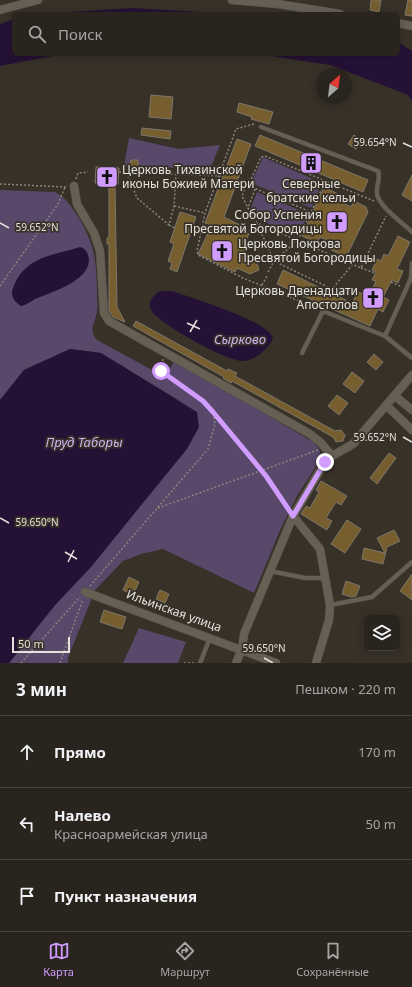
<!DOCTYPE html>
<html lang="ru">
<head>
<meta charset="utf-8">
<style>
  body { margin:0; font-family:"Noto Sans",sans-serif; background:#35312b; color:#f1f3f6 }
  .controls { position:absolute; right:12px; bottom:12px; display:grid; overflow:hidden; border-radius:6px; box-shadow:0 2px 10px #0003 }
  .controls button { width:36px; height:36px; display:grid; place-items:center; padding:0; border:0; border-bottom:1px solid #45423c; background:#29251e; color:#f1f3f6; font:20px sans-serif }
  .compass { position:absolute; left:316px; top:68px; width:36px; height:36px; border-radius:50%; background:#29251e; box-shadow:0 2px 10px #0003; rotate:28deg }
  .scale { position:absolute; left:12px; bottom:10px; width:58px; box-sizing:border-box; padding-left:4px; border:2px solid #e5e2dc; border-top:0; font-size:11px; line-height:14px; white-space:nowrap; color:#e5e2dc; -webkit-text-stroke:3px #373128; paint-order:stroke }
  .stop { position:absolute; width:12px; height:12px; margin:-9px; border:3px solid #d09dfe; border-radius:50%; background:#fff }
  .stop.end { background:#d09dfe; border-color:#fff; box-shadow:0 1px 4px #0008 }
  .list { margin:0; padding:0; list-style:none }
  h2 { display:flex; justify-content:space-between; align-items:center; height:52px; margin:0; padding:0 16px; font-size:17px }
  h2 small { font-size:13px; font-weight:400; color:#a5a5a4 }
  .list li { display:grid; grid-template-columns:26px 1fr auto; gap:12px; align-items:center; box-sizing:border-box; height:72px; padding:0 16px; border-top:1px solid #45423c }
  .list b { display:block; font-size:15px; white-space:nowrap }
  .list p { margin:0; font-size:13px; white-space:nowrap; color:#a5a5a4 }
  .list em { font-size:13px; font-style:normal; color:#a5a5a4 }
  .icon { flex:none; width:22px; height:22px; fill:none; stroke:currentColor; stroke-width:2; stroke-linecap:round; stroke-linejoin:round }
  .map { position:relative; flex:none; width:412px; height:663px; overflow:hidden }
  .search { position:absolute; background:#29251e; box-shadow:0 2px 10px #0003; left:12px; right:12px; top:12px; height:44px; display:flex; align-items:center; gap:10px; box-sizing:border-box; padding:0 14px; border-radius:6px; color:#a5a5a4; font-size:15px }
  .sheet { height:268px; background:#29251e }
  nav { display:flex; justify-content:space-around; align-items:center; box-sizing:border-box; height:56px; border-top:1px solid #45423c; background:#29251e; font-size:11px; color:#a5a5a4 }
  nav a { display:grid; justify-items:center; gap:2px }
  nav .on { color:#d09dfe }
  .map>svg:first-child { display:block }
  .green { fill:#594869 }
  .water { fill:#261136 }
  .building { fill:#775e2f; stroke:#7d766b }
  .lines { fill:none; stroke-linecap:round; stroke-linejoin:round }
  .service-casing { stroke:#524d45; stroke-width:5 }
  .minor-casing { stroke:#524d45; stroke-width:9 }
  .path { stroke:#8a857d; stroke-width:1.5; stroke-dasharray:2 2; stroke-linecap:butt }
  .service { stroke:#655f54; stroke-width:4 }
  .minor { stroke:#655f54; stroke-width:8 }
  .route { stroke:#d09dfe; stroke-width:5 }
  .ticks { fill:none; stroke:#e5e2dc; stroke-width:1.5 }
  .labels { text-anchor:middle; stroke-width:3.5; stroke-linejoin:round; paint-order:stroke }
  .poi-label { font-size:12px; fill:#e5e2dc; stroke:#373128; text-anchor:start }
  .street-label { font-size:12px; fill:#e5e2dc; stroke:#373128 }
  .water-label { font-size:13px; font-style:italic; fill:#d1adf2; stroke:#373128 }
  .ticks-label { font-size:10px; text-anchor:middle; fill:#e5e2dc; stroke:#373128; stroke-width:3.5; stroke-linejoin:round; paint-order:stroke }
</style>
</head>
<body>
<div class="map">
<svg width="412" height="663" viewBox="0 0 412 663">
  <rect width="100%" height="100%" fill="#373128"/>
  <!-- green -->
  <path class="green" d="M129,138L179,149L220,145L210,169L124,166Z
    M263,157L322,183L311,208L251,183Z
    M0,190L55,192C66,197 72,208 79,218C95,246 96,259 97,291C97,298 98,306 97,312C95,324 88,330 97,340L165,377L175,360L313,442C319,448 322,451 320,460L297,496L281,528L254,593L163,549L141,554L123,561L95,590L68,658V663H9L55,605L90,568L124,526L178,400L101,353L70,349L24,370L0,400Z
    M257,192L308,214L298,237L260,220L251,208Z
    M139,628L186,642L178,663H123Z"/>
  <!-- water -->
  <path class="water" d="M133,8L235,14H36Z
    M14,19V54H63L0,66V24Z
    M398,42L412,51V101L408,95L330,65L258,54H398Z
    M80,247C84,248 87,251 88,255C96,279 50,293 35,299C30,302 26,305 21,306C14,302 10,295 13,288C25,256 52,256 80,247Z
    M160,291H172C192,298 268,321 273,338C269,349 254,361 242,361C227,361 154,322 150,308C148,300 155,295 160,291Z
    M70,349L101,353L197,412L199,427L187,449L90,568L55,605L9,663H0V400L24,370Z"/>
  <!-- building -->
  <path class="building" d="M371,0H381L379,12L370,10Z
    M408,0H412V16L405,15Z
    M151,95L173,97L171,119L149,117Z
    M239,103L273,112L269,124L251,119L252,117L237,112Z
    M142,128L171,131L170,139L141,135Z
    M260,135L368,180L363,192L255,146Z
    M354,135L362,141L356,149L348,144Z
    M237,139L251,144L224,217L240,225L238,229L249,234L243,246L247,248L244,254L256,260L259,270L250,274L237,268L235,272L198,254L212,225L205,223Z
    M131,160H138V167H130Z
    M96,167L119,168L118,184H115L117,307L125,322L113,317L109,311V244H107V238H109V183H95Z
    M412,175V201L402,195Z
    M324,187L340,195L337,200L351,207L354,201L366,207L368,212L348,253L343,255L331,250L334,244L320,237L317,243L302,236Z
    M180,212L196,217L177,272L170,269L172,263L168,261L174,244L170,242Z
    M398,236L410,242L397,269L403,271L398,283L392,280L383,297L389,300L383,312L378,309L370,326L277,284L283,270L352,303L358,292L365,295L366,293L370,295L376,281L372,280L376,272L372,270L377,259L381,261L384,254L388,256Z
    M136,321L227,371L228,369L237,373L235,376L335,431L341,430L345,435L343,441L336,442L333,437L232,381L231,383L223,378L224,377L133,326Z
    M374,354L383,362L376,370L367,362Z
    M352,372L364,381L355,393L343,384Z
    M337,395L348,403L339,415L328,406Z
    M389,453L396,458L377,484L370,478Z
    M321,481L347,496L341,505L336,502L326,518L332,521L327,530L301,514L306,506L310,508L319,492L316,490Z
    M347,520L361,529L345,553L331,544Z
    M394,530L400,541L387,547L383,564L362,559L364,548L385,553L377,538Z
    M412,574V600L400,591Z
    M129,577L139,582L133,595L123,590Z
    M346,581L360,586L356,596L351,597L342,594Z
    M160,590L169,594L165,603L156,599Z
    M104,610L126,617L122,629L100,622Z"/>
  <g class="lines">
    <!-- service casing -->
    <g class="service-casing">
      <path id="service" d="M261,127L378,171C381,179 376,185 377,193C377,205 403,223 412,232
        M385,336L411,278L412,263
        M302,353L323,311L385,336L412,358
        M270,571L305,578H325
        M330,605L372,597L412,562
        M200,663L210,638"/>
    </g>
    <!-- minor casing -->
    <g class="minor-casing">
      <path id="minor" d="M232,0L278,4L340,14
        M0,10L38,0
        M398,23L412,26
        M74,186L77,204L94,233L100,251L104,313L109,321L310,434L321,443L332,456
        M395,396L412,410
        M386,405L412,430
        M85,592L276,663
        M236,663L242,649L244,634L293,516
        M316,663L329,620L330,605L320,549L293,516L325,462L332,456L353,444L412,375"/>
    </g>
    <!-- path -->
    <path class="path" d="M254,124L236,129L205,213L197,251L198,255L243,278L319,309
      M119,172L223,176
      M127,172L137,198L169,225L174,206L176,174
      M76,179L78,173L88,172
      M237,181L311,212
      M0,184L66,187
      M246,186L242,196L248,208
      M248,186L261,157L265,156L374,201
      M255,189L248,208L257,223L361,268L386,216
      M174,206L205,213
      M257,223L274,261L332,289L353,264
      M169,225L175,228
      M361,268L375,273
      M268,272L274,261L298,240L325,182
      M391,282L402,287
      M262,285L267,276
      M0,286L58,204L65,187
      M163,359L161,371L203,401L213,412L266,476L289,510
      M158,508L318,450
      M90,586L208,449L215,424L213,412
      M21,663L80,597
      M60,663L83,599
      M184,663H194"/>
    <!-- service -->
    <use href="#service" class="service"/>
    <!-- minor -->
    <use href="#minor" class="minor"/>
  </g>
  <g class="lines">
    <!-- route -->
    <path class="route" d="M161,371L203,401L213,412L266,476L293,516L325,462"/>
  </g>
  <!-- ticks -->
  <path class="ticks" d="M403,143L412,147M0,223L9,228M187,323L200,329M190,332L197,320M403,437L412,442M0,518L9,523M65,552L77,559M68,562L74,550M264,658L273,663"/>
  <!-- icons -->
  <defs>
    <g id="building-square" transform="scale(1.15)"><rect x="-9" y="-9" width="18" height="18" rx="4" fill="#d09dfe" stroke="#373128"/><path d="M-4-6H4V6H1V3H-1V6H-4ZM-2.5-4.3h1.7v1.8h-1.7ZM.8-4.3h1.7v1.8H.8ZM-2.5-1h1.7V.8h-1.7ZM.8-1h1.7V.8H.8Z" fill="#111"/></g>
    <g id="church-square" transform="scale(1.15)"><rect x="-9" y="-9" width="18" height="18" rx="4" fill="#d09dfe" stroke="#373128"/><path d="M-1.2-6h2.4v3.5h3.3v2.4h-3.3V6h-2.4V-.1h-3.3v-2.4h3.3Z" fill="#111"/></g>
  </defs>
  <g fill-rule="evenodd">
    <use href="#building-square" x="311" y="163"/>
    <use href="#church-square" x="107" y="177"/>
    <use href="#church-square" x="337" y="222"/>
    <use href="#church-square" x="222" y="251"/>
    <use href="#church-square" x="373" y="298"/>
  </g>
  <g class="labels">
    <!-- poi labels -->
    <g class="poi-label">
      <text x="122" y="174">Церковь Тихвинской<tspan x="122" dy="14">иконы Божией Матери</tspan></text>
      <text x="311" y="188" text-anchor="middle">Северные<tspan x="311" dy="14">братские кельи</tspan></text>
      <text x="322" y="219" text-anchor="end">Собор Успения<tspan x="322" dy="14">Пресвятой Богородицы</tspan></text>
      <text x="238" y="248">Церковь Покрова<tspan x="238" dy="14">Пресвятой Богородицы</tspan></text>
      <text x="358" y="295" text-anchor="end">Церковь Двенадцати<tspan x="358" dy="14">Апостолов</tspan></text>
    </g>
    <!-- street labels -->
    <g class="street-label">
      <text transform="translate(174 611) rotate(20)" y="4">Ильинская улица</text>
    </g>
    <!-- water labels -->
    <g class="water-label">
      <text x="240" y="344">Сырково</text>
      <text x="84" y="447">Пруд Таборы</text>
    </g>
  </g>
  <g class="ticks-label">
    <text x="375" y="146">59.654°N</text>
    <text x="37" y="231">59.652°N</text>
    <text x="375" y="441">59.652°N</text>
    <text x="37" y="526">59.650°N</text>
    <text x="264" y="652">59.650°N</text>
  </g>
</svg>
<div class="controls">
<button><svg class="icon" aria-label="layers" viewBox="0 0 24 24"><path d="M12 4l9 5-9 5-9-5zM3 14l9 5 9-5"/></svg></button>
</div>
<svg class="compass" viewBox="-18 -18 36 36"><path d="M0-13l5 13h-10z" fill="#e53935"/><path d="M0 13l5-13h-10z" fill="#a5a5a4"/></svg>
<div class="scale">50 m</div>
<div class="stop" style="left:161px;top:371px"></div>
<div class="stop end" style="left:325px;top:462px"></div>
<div class="search"><svg class="icon" aria-label="search" viewBox="0 0 24 24"><circle cx="10" cy="10" r="6"/><path d="M15 15l6 6"/></svg>Поиск</div>
</div>
<section class="sheet">
<h2>3 мин<small>Пешком · 220 m</small></h2>
<ul class="list">
<li><svg class="icon" aria-label="ahead" viewBox="0 0 24 24"><path d="M12 20V5M6 11l6-6 6 6"/></svg><div><b>Прямо</b></div><em>170 m</em></li>
<li><svg class="icon" aria-label="left" viewBox="0 0 24 24"><path d="M17 20v-9H6M10 6l-5 5 5 5"/></svg><div><b>Налево</b><p>Красноармейская улица</p></div><em>50 m</em></li>
<li><svg class="icon" aria-label="arrive" viewBox="0 0 24 24"><path d="M6 21V4h12l-3 4 3 4H6"/></svg><div><b>Пункт назначения</b></div></li>
</ul>
</section>
<nav>
<a class="on"><svg class="icon" aria-label="map" viewBox="0 0 24 24"><path d="M3 6l6-2 6 2 6-2v14l-6 2-6-2-6 2zM9 4v14M15 6v14"/></svg>Карта</a>
<a><svg class="icon" aria-label="directions" viewBox="0 0 24 24"><path d="M12 3l9 9-9 9-9-9zM9 14v-3h6M13 9l2 2-2 2"/></svg>Маршрут</a>
<a><svg class="icon" aria-label="saved" viewBox="0 0 24 24"><path d="M7 4h10v16l-5-4-5 4z"/></svg>Сохранённые</a>
</nav>
</body>
</html>
